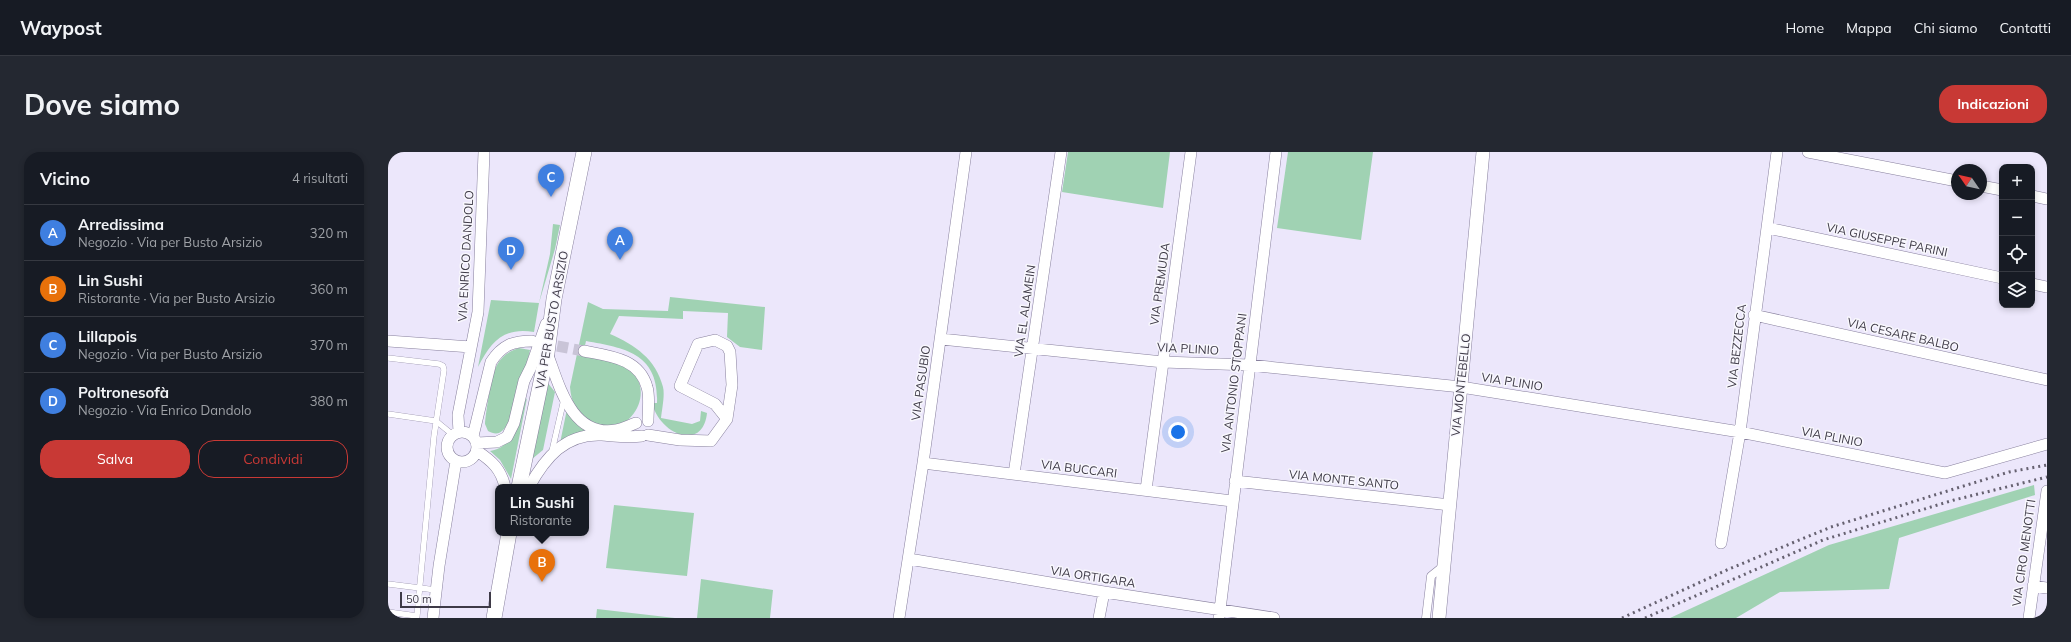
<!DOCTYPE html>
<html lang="it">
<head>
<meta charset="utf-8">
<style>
  body { margin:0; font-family:Mulish,sans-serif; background:#242831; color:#f1f3f6 }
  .controls { position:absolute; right:12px; top:12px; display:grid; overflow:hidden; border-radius:8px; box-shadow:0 2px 6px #0003 }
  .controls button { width:36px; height:36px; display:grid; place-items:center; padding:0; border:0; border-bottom:1px solid #363941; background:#171b24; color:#f1f3f6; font:20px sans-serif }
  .compass { position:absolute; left:1563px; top:12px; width:36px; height:36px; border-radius:50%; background:#171b24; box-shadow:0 2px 6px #0003; rotate:304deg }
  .scale { position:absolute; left:12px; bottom:10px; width:91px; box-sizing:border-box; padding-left:4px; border:2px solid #3e3a47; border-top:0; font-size:11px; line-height:14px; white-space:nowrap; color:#3e3a47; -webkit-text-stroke:3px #f8f7fd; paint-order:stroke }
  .you { position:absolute; left:790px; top:280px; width:14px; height:14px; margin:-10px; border:3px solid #fff; border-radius:50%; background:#1a73e8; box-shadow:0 0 0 6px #1a73e833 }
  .badge { display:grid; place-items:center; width:26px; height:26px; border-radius:50%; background:#c83935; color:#fff; font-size:13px; font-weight:700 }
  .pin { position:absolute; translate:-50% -33px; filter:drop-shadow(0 1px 2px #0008) }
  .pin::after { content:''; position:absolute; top:21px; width:14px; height:12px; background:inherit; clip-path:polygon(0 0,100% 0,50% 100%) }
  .popup { position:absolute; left:107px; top:332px; width:94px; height:52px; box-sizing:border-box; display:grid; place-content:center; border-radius:8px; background:#171b24; filter:drop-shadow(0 1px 3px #0005); font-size:13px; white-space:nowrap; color:#9ea1a6 }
  .popup b { font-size:15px; color:#f1f3f6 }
  .popup::after { content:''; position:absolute; left:50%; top:100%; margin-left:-8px; border:8px solid transparent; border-top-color:#171b24 }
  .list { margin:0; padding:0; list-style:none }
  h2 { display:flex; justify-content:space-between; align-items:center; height:52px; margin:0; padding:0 16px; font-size:17px }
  h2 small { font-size:13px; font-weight:400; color:#9ea1a6 }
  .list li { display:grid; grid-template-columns:26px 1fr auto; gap:12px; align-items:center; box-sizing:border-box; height:56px; padding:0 16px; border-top:1px solid #363941 }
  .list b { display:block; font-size:15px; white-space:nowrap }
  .list p { margin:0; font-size:13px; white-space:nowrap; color:#9ea1a6 }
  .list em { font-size:13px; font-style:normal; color:#9ea1a6 }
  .actions { display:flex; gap:8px; padding:12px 16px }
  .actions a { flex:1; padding:9px 0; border:1px solid #c83935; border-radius:16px; text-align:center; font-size:14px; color:#c83935 }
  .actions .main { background:#c83935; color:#fff }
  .icon { flex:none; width:22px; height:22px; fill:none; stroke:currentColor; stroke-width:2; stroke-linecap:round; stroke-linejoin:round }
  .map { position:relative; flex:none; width:1659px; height:466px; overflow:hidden; border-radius:16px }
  header { display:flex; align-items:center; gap:24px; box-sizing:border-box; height:56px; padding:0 20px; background:#171b24; border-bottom:1px solid #363941 }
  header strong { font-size:19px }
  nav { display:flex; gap:22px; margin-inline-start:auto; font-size:14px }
  .intro { display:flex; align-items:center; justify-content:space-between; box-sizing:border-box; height:96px; padding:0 24px }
  h1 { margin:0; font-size:28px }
  .button { padding:10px 18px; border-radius:16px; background:#c83935; color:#fff; font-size:14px; font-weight:700 }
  main { display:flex; gap:24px; padding:0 24px }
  aside { flex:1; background:#171b24; border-radius:16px; box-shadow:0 2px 6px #0003 }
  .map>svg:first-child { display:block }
  .green { fill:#a0d2b3 }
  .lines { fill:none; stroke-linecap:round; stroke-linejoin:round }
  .minor-tunnel { stroke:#c9c4d7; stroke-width:11; stroke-dasharray:11 5.5; stroke-linecap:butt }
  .service-casing { stroke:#88809e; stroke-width:6 }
  .pedestrian-casing { stroke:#88809e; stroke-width:9 }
  .minor-casing { stroke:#88809e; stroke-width:12 }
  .tertiary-casing { stroke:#88809e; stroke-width:14 }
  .secondary-casing { stroke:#88809e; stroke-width:16 }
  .service { stroke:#fff; stroke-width:5.5 }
  .pedestrian { stroke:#fff; stroke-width:8 }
  .minor { stroke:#fff; stroke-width:11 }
  .tertiary { stroke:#fff; stroke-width:13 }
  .secondary { stroke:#fff; stroke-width:15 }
  .rail { stroke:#666170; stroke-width:3; stroke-dasharray:2 4; stroke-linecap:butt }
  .labels { text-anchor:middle; stroke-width:3; stroke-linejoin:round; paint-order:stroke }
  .street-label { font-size:12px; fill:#3e3a47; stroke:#f8f7fd }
</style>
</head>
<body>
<header>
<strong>Waypost</strong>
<nav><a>Home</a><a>Mappa</a><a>Chi siamo</a><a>Contatti</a></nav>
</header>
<div class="intro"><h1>Dove siamo</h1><a class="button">Indicazioni</a></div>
<main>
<aside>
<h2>Vicino<small>4 risultati</small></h2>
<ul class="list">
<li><span class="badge" style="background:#3f7fe0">A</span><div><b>Arredissima</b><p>Negozio · Via per Busto Arsizio</p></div><em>320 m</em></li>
<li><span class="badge" style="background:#e8710a">B</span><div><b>Lin Sushi</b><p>Ristorante · Via per Busto Arsizio</p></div><em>360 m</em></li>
<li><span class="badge" style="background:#3f7fe0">C</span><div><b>Lillapois</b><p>Negozio · Via per Busto Arsizio</p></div><em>370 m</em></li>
<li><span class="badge" style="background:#3f7fe0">D</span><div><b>Poltronesofà</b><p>Negozio · Via Enrico Dandolo</p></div><em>380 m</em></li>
</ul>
<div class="actions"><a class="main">Salva</a><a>Condividi</a></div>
</aside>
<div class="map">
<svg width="1659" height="466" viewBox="0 0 1659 466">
  <rect width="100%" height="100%" fill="#ece7fb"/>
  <!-- green -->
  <path class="green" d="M680,0H782L775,56L674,40Z
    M900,0H985L973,88L889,76Z
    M165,72L172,73L167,97L151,151L146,180C115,175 103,190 90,215L103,148L151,151L162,102Z
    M282,145L377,155L374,198L352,195L339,185L340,161L295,159V167L231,164L222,182C247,193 268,207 275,235C277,243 274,257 273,266L304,272L312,269L313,259L319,261C315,300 272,283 264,251H269C271,202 238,196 198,189L195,203C207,206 223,207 234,212C276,233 240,296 200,268C188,259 183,250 182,235L200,150L215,157L280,159Z
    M131,196L142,198C140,211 134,223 130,236C126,249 125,266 116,277C111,283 106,282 100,279L97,272C98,260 103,224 109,213C114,204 121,199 131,196Z
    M159,230L167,240L155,298L144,307Z
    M139,246L123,327L112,308L102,299C125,296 128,270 135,251Z
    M179,257L184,267L200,280L172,291Z
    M1646,333L1647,343L1511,386L1501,437L1392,440L1348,466H1282L1441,393Z
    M226,353L306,361L299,424L218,416Z
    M313,427L385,438L382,466H309Z
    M209,457L287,466H208Z"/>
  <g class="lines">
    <!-- minor-tunnel -->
    <path class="minor-tunnel" d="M153,191L196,199"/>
    <!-- service casing -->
    <g class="service-casing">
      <path id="service" d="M0,206L51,212L55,214L56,218L46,284L29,464L0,460
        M0,262L48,269L65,283
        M164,299L176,247
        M0,432L48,438"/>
    </g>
    <!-- pedestrian casing -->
    <g class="pedestrian-casing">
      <path id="pedestrian" d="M1038,466L1043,424L1053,416"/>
    </g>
    <!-- minor casing -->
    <g class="minor-casing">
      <path id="minor" d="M1420,0L1569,29
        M1593,34L1614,38
        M1644,44L1659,47
        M1380,76L1614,126
        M1644,132L1659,135
        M1366,163L1659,228
        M553,187L775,210L861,213L1073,235L1352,280L1557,321L1659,292
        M0,189L83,195
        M196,199C221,204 251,206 259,235C262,244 260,258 260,269
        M159,201C171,232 183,286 228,278C235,277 242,273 248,271
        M59 295a15 15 0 1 1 30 0a15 15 0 1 1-30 0Z
        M71,280L70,263L90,160L96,0
        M260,283L292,288L323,289L339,267L344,233L342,200L339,194L327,188L310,192L292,234L327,252L339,267
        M85,284L103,210C114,193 125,189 144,189
        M89,291L109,290L119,285L126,271L136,229L143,215L158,172
        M89,299C104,309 113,317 117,335
        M535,311L844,349
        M626,322L673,0
        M847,329L1062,353
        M141,335C157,306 177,281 214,283C227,284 240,286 254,284
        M758,338L803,0
        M1333,391L1352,280L1389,0
        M521,407L716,440L886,466
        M1645,434L1659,436
        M45,466L51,414L68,309
        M511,466L535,311L578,0
        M711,466L716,440
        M831,466L888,0
        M1641,466L1659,339"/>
    </g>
    <!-- tertiary casing -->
    <g class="tertiary-casing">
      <path id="tertiary" d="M1051,466L1095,0"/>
    </g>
    <!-- secondary casing -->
    <g class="secondary-casing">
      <path id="secondary" d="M131,335L159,201L166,147L196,0
        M106,466L121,381"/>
    </g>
    <!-- service -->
    <use href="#service" class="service"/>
    <!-- pedestrian -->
    <use href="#pedestrian" class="pedestrian"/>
    <!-- minor -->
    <use href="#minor" class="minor"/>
    <!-- tertiary -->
    <use href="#tertiary" class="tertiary"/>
    <!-- secondary -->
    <use href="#secondary" class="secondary"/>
    <!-- rail -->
    <path class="rail" d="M1234,466L1341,417L1443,375L1621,320L1659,313
      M1257,466L1435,388L1566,348L1659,325"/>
  </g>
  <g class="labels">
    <!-- street labels -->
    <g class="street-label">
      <text transform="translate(1499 88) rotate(12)" y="4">VIA GIUSEPPE PARINI</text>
      <text transform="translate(78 104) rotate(-87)" y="4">VIA ENRICO DANDOLO</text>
      <text transform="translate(772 132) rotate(-82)" y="4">VIA PREMUDA</text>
      <text transform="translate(637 159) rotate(-82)" y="4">VIA EL ALAMEIN</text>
      <text transform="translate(164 168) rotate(-80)" y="4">VIA PER BUSTO ARSIZIO</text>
      <text transform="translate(1515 183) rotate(13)" y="4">VIA CESARE BALBO</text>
      <text transform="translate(1349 194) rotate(-83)" y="4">VIA BEZZECCA</text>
      <text transform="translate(800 197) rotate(3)" y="4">VIA PLINIO</text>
      <text transform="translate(1124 230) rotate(9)" y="4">VIA PLINIO</text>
      <text transform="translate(533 231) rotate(-82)" y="4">VIA PASUBIO</text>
      <text transform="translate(846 231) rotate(-83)" y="4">VIA ANTONIO STOPPANI</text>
      <text transform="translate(1073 233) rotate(-84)" y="4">VIA MONTEBELLO</text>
      <text transform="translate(1444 285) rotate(11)" y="4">VIA PLINIO</text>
      <text transform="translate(691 317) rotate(7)" y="4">VIA BUCCARI</text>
      <text transform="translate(956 328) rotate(6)" y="4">VIA MONTE SANTO</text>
      <text transform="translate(1636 401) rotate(-82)" y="4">VIA CIRO MENOTTI</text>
      <text transform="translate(705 425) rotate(9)" y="4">VIA ORTIGARA</text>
    </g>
  </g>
</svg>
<div class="controls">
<button>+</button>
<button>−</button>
<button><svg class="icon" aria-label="locate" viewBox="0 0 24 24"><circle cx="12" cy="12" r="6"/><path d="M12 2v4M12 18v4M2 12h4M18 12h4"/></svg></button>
<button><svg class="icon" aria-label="layers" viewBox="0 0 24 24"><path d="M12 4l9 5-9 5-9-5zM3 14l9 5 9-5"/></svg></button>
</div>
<svg class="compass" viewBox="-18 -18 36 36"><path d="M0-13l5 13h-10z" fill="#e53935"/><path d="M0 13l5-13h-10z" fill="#9ea1a6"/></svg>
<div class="scale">50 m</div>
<div class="you"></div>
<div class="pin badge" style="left:232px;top:108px;background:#3f7fe0">A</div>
<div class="pin badge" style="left:154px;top:430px;background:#e8710a">B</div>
<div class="popup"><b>Lin Sushi</b>Ristorante</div>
<div class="pin badge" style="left:163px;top:45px;background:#3f7fe0">C</div>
<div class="pin badge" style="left:123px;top:118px;background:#3f7fe0">D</div>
</div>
</main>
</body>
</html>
